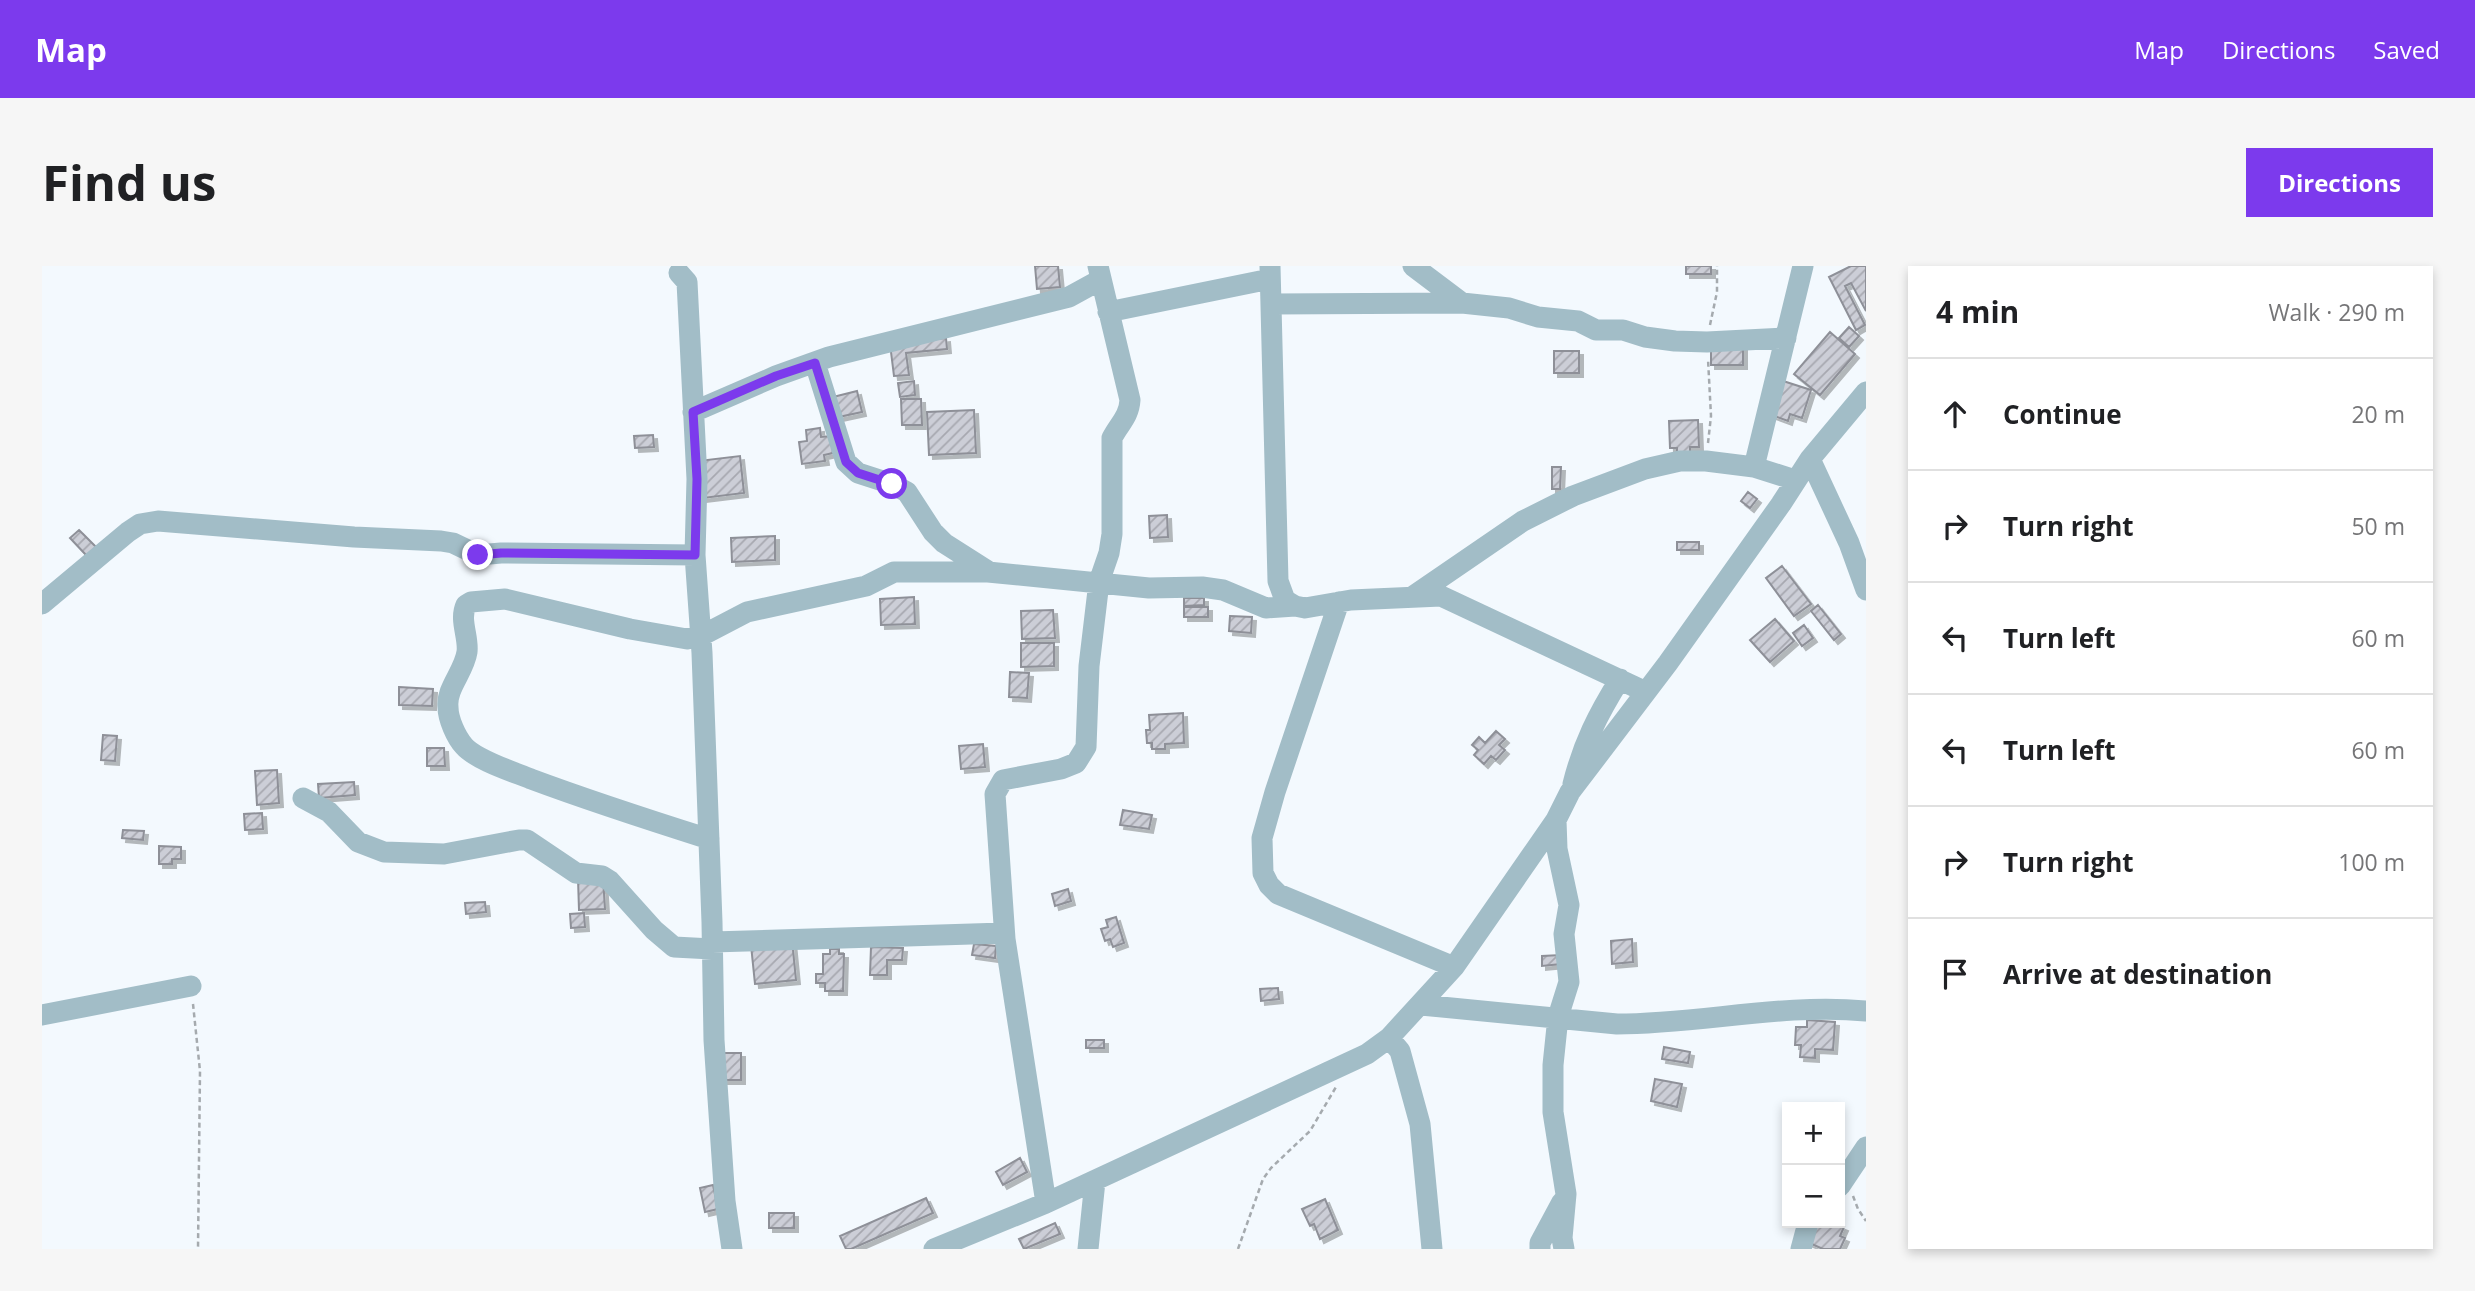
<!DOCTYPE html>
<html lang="en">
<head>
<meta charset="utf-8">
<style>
  body { margin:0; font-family:"Open Sans",sans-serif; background:#f6f6f6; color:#202124 }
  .controls { position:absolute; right:21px; bottom:21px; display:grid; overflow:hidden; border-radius:0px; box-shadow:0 4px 10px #0003 }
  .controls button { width:63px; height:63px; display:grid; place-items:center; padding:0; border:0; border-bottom:2px solid #e0e0e0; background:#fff; color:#202124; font:35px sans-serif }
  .stop { position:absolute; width:21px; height:21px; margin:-16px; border:5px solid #7c3aed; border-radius:50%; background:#fff }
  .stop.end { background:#7c3aed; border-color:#fff; box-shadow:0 2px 7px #0008 }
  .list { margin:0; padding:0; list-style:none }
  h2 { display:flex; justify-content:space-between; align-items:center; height:91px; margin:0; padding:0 28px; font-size:30px }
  h2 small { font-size:23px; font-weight:400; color:#757577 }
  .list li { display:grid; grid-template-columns:46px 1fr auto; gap:21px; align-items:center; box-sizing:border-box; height:112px; padding:0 28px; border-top:2px solid #e0e0e0 }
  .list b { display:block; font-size:26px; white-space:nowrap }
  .list em { font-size:23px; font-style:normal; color:#757577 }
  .icon { flex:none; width:38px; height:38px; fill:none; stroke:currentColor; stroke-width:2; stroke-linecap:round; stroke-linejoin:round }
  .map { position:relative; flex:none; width:1824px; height:983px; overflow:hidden; border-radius:0px }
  header { display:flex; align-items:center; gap:42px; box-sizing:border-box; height:98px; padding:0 35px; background:#7c3aed; color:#fff }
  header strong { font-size:33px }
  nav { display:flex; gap:38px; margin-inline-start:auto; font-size:24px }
  .intro { display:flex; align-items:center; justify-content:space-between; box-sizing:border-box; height:168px; padding:0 42px }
  h1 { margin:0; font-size:49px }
  .button { padding:18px 32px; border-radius:0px; background:#7c3aed; color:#fff; font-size:24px; font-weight:700 }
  main { display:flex; gap:42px; padding:0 42px }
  aside { flex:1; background:#fff; border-radius:0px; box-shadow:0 4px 10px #0003 }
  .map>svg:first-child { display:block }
  .building { fill:url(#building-hatch); stroke:#8e9098; stroke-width:2; filter:url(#shadow) }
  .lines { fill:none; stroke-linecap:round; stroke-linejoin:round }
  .path { stroke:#a5aaae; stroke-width:2.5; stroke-dasharray:5 3.5; stroke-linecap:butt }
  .minor { stroke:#a2bdc7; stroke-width:21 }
  .route { stroke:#7c3aed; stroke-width:9 }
</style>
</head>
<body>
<header>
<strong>Map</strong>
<nav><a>Map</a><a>Directions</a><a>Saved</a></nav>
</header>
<div class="intro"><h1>Find us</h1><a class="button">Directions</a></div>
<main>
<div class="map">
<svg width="1824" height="983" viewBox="0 0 1824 983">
  <defs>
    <pattern id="building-hatch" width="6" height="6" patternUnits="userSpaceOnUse" patternTransform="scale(1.75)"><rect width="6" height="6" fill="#ccced7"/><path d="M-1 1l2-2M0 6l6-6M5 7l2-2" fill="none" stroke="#a7a8b0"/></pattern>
    <filter id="shadow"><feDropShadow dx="4" dy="4" stdDeviation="0" flood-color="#0004"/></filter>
  </defs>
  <rect width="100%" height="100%" fill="#f3f9fe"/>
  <!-- building -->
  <path class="building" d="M993,0H1016L1018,21L995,23Z
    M1644,0H1669V8H1644Z
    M1809,0H1824V45L1809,17L1803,20L1823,59L1814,64L1787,11Z
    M1807,61L1817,70L1807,81L1797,72Z
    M1788,66L1813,88L1778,129L1752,108Z
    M904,72L905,83L864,87L867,109L852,110L848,78Z
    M1701,78V99H1669V79Z
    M1512,85H1537V107H1512Z
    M1738,114L1769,124L1760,152L1748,148L1746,155L1727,148Z
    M872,115L873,129L858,131L856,117Z
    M815,125L820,146L792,152L787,132Z
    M859,133H879L880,159H860Z
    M932,144L934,187L887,189L885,146Z
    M1656,154L1657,181H1648V186L1635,187V182H1628L1627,155Z
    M778,162L779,171L789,170L791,187L782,189L783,195L760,198L757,176L765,175L764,164Z
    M611,169L612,181L593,182L592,170Z
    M698,190L702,227L661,232L656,195Z
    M1510,201H1519L1518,223H1510Z
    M1706,226L1715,233L1708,242L1699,235Z
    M1125,249L1126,271L1108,272L1107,250Z
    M37,264L54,281L45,290L28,272Z
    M733,270V294L690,296L689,272Z
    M1635,276H1657V284H1635Z
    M1740,300L1769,338L1752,350L1724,312Z
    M872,331L873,358L839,359L838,333Z
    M1142,332H1162V339L1142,340Z
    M1776,339L1799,368L1792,374L1769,345Z
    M1142,341H1166V351H1142Z
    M1011,344L1013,372L980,373L979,345Z
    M1188,350L1210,351L1209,367L1187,365Z
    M1733,353L1752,375L1728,396L1708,374Z
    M1762,359L1771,372L1760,380L1751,367Z
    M979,377H1012V400L979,401Z
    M968,406L987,407L985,432L967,431Z
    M357,421L391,423L390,440L357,439Z
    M1141,447L1142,477L1123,478V483H1110V477H1105L1104,464H1108L1107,449Z
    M1454,465L1463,473L1457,479L1463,484L1454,494L1449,490L1442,498L1432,489L1436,484L1430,479L1437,471L1443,477Z
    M61,469L75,470L73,495L59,494Z
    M941,478L943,501L919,503L917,480Z
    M385,482H402L403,500H385Z
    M235,504L237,537L215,539L213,505Z
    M312,516L313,529L277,532L276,518Z
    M1081,544L1110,549L1107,563L1078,559Z
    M220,547L221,563L203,564L202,548Z
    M81,564L102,565L101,574L80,572Z
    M117,580L139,581V593H130V598H117Z
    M561,612L563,643L537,644L536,613Z
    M1026,623L1029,635L1013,640L1010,628Z
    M443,636L444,646L424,648L423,637Z
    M542,647L543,661L529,662L528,648Z
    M1074,651L1082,677L1071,681L1068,673L1063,675L1059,663L1066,661L1064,654Z
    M1590,673L1591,696L1570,698L1569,675Z
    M750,674L754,714L713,718L709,679Z
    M932,678L954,680L953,692L930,689Z
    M829,681L861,682L860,694H845V709H828Z
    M788,683H797V688H802L801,725H783V717H774V708H781V688H788Z
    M1519,689V698L1500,700V690Z
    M1236,722L1237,733L1219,735L1218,723Z
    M1765,754L1793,756L1791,784L1773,783V792L1758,791L1759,779H1753L1754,761H1765Z
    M1044,774H1062V782H1044Z
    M1622,781L1648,786L1646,797L1620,793Z
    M678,787H699V814H678Z
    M1613,813L1640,818L1635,841L1609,835Z
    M978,892L985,906L961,919L954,906Z
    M671,919L676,943L663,946L658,922Z
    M884,932L891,947L809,983H804L798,970Z
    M1283,933L1296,964L1278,973L1272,958L1268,960L1260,943Z
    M727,947H752V962H727Z
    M1013,957L1018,968L982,983L977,973Z
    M1774,957H1792L1802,961L1798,970L1803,972L1798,983H1781L1765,976Z"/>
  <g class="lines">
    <!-- path -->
    <path class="path" d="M1668,59L1675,26V0
      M1666,177L1669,150L1666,93
      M151,738L158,805L156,983
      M1811,930L1816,943L1824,955
      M1196,983L1221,913L1229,902L1268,865L1294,821"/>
    <!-- minor -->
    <path class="minor" d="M1228,0L1236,315L1243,334L1253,340L1263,342L1309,334L1399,330L1604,426
      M1371,0L1420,37
      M637,7L645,16L655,213L653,289L660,387L670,656L672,774L683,935L690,983
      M1230,38L1420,37L1467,42L1496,51L1536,55L1554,64H1581L1603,71L1633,75L1665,76L1744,72
      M1066,46L1228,13
      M773,97L804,196L816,207L850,218L865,226L891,266L902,277L946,305
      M651,146L734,110L787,91L1027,31L1058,14
      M1768,193L1807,277L1824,324
      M1712,201L1761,0
      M1370,331L1481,255L1531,230L1603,203L1638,195H1664L1712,201L1753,214
      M1297,336L1233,526L1220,572L1221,607L1227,619L1236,628L1412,701
      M0,338L86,266L98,258L116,255L312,271L399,275L411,277L436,289L459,287L653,289
      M1531,518C1541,478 1556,448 1578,413
      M261,532L287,546L316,576L342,586L402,588L477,574H485L534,607L560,610L568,615L612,664L632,681L670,683
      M1514,554L1515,583L1527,639L1522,668L1527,716L1516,751L1511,799V846L1524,928L1520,972L1522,983
      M667,573C607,554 548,535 489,513C472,506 434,494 422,480C414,471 406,453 406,441C404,422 422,406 425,386C427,371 417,354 424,339L429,336L463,333L588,363L645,373L659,370L705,346L824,320L852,306H946L1107,322L1160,321L1181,324L1224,342L1253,340
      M670,676L962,667
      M1379,739L1575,758C1658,758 1741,737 1824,745
      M0,749L149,720
      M1347,772L1358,785L1378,858L1390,983
      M1798,920L1824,881
      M1004,937L963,673L953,528L961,514L1019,503L1034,497L1044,481L1047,400L1057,316L1067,287L1070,268V172C1077,158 1087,151 1088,134L1056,0
      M892,983L1004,937L1325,788L1347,772L1412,701L1514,554L1528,526L1626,397L1739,238L1768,193L1824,126
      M1046,983L1053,915
      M1498,983V977L1520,936
      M1759,983L1766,957"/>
  </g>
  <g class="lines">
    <!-- route -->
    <path class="route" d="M436,289L459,287L653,289L655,213L651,146L734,110L773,97L804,196L816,207L850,218"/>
  </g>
</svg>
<div class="controls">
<button>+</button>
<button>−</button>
</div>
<div class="stop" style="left:850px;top:218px"></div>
<div class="stop end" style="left:436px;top:289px"></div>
</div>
<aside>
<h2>4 min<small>Walk · 290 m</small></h2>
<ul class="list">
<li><svg class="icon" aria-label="ahead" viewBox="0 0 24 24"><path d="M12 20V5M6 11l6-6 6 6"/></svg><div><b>Continue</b></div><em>20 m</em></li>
<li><svg class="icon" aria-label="right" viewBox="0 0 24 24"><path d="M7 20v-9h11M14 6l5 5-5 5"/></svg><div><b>Turn right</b></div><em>50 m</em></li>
<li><svg class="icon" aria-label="left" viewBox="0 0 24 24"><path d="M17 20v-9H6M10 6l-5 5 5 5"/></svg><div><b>Turn left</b></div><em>60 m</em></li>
<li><svg class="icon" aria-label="left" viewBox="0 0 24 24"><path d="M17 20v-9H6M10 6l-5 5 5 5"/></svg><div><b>Turn left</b></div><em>60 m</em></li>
<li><svg class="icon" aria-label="right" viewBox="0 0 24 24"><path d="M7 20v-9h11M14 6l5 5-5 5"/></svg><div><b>Turn right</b></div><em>100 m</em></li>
<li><svg class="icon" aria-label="arrive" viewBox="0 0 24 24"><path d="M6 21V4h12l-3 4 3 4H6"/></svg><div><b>Arrive at destination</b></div></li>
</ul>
</aside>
</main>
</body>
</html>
